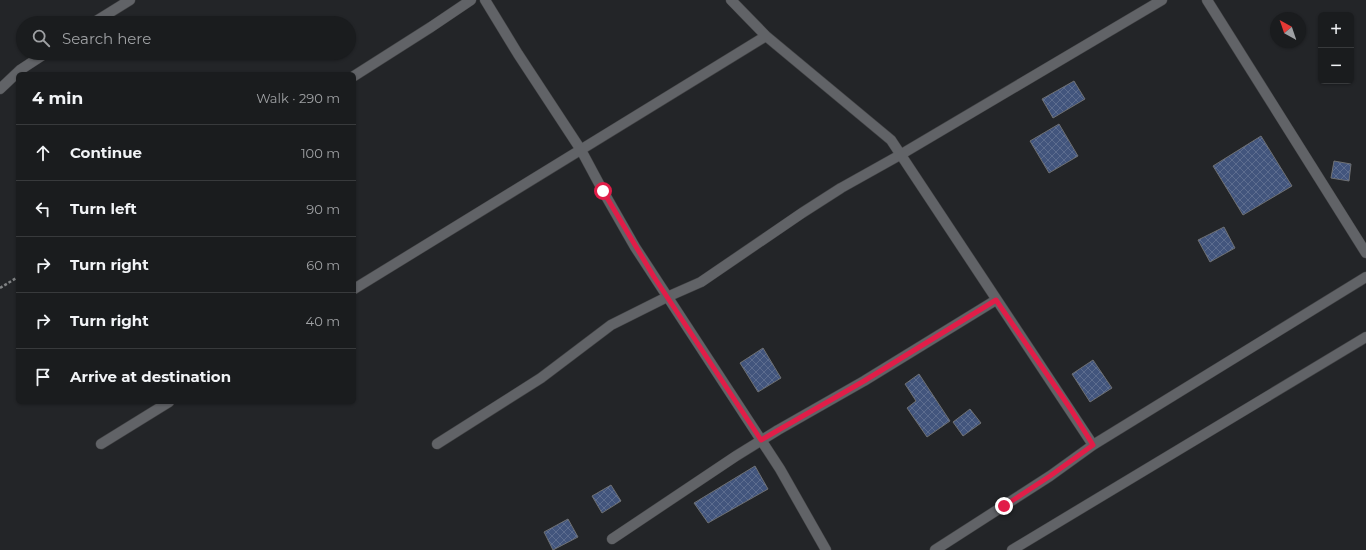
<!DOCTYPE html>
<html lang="en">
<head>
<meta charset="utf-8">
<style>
  body { margin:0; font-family:Montserrat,sans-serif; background:#27292b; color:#f1f3f6 }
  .controls { position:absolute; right:12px; top:12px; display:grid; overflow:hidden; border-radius:6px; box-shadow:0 1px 3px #0004 }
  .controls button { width:36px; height:36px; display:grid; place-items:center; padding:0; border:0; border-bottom:1px solid #383a3c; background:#1a1c1e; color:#f1f3f6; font:20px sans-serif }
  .compass { position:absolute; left:1270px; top:12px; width:36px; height:36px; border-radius:50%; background:#1a1c1e; box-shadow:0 1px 3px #0004; rotate:320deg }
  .stop { position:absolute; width:12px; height:12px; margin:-9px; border:3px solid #e11d48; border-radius:50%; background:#fff }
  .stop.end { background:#e11d48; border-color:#fff; box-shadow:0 1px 4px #0008 }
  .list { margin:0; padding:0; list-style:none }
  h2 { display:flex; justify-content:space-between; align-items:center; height:52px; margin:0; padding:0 16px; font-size:17px }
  h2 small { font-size:13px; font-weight:400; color:#9fa1a4 }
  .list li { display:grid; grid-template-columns:26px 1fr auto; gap:12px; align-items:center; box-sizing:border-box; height:56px; padding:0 16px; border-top:1px solid #383a3c }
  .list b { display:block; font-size:15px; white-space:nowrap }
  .list em { font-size:13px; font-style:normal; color:#9fa1a4 }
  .icon { flex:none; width:22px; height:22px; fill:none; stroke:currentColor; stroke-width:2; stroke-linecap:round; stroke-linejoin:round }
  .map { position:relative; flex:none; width:1366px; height:550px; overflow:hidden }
  .search { position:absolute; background:#1a1c1e; box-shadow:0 1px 3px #0004; left:16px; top:16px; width:340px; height:44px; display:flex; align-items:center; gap:10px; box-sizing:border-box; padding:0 14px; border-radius:22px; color:#9fa1a4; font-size:15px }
  .panel { position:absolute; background:#1a1c1e; box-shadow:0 1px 3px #0004; left:16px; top:72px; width:340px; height:332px; border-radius:6px }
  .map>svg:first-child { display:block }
  .building { fill:url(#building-cross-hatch); stroke:#6e7073 }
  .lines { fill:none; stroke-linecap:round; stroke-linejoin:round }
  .minor-casing { stroke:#424345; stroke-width:11 }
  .path { stroke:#7f8183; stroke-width:2.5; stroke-dasharray:3 2; stroke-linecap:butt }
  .minor { stroke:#616367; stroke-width:10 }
  .route { stroke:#e11d48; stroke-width:5 }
</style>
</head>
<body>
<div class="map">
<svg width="1366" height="550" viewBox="0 0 1366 550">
  <defs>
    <pattern id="building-cross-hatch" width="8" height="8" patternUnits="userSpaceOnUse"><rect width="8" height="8" fill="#42557d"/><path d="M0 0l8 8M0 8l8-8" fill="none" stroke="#5d6d8f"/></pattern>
  </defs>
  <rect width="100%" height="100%" fill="#232528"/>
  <!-- building -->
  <path class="building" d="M1074,81L1085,99L1053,118L1042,99Z
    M1059,124L1078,156L1049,173L1030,141Z
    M1261,136L1292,186L1243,215L1213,166Z
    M1334,161L1351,164L1349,181L1331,178Z
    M1224,227L1235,248L1210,262L1198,240Z
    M763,348L781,378L758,392L740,363Z
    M1093,360L1112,388L1090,402L1072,374Z
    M919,374L950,421L927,437L907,408L916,401L905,384Z
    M970,409L981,423L963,436L953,422Z
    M755,466L768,489L708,523L694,503Z
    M611,485L621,501L602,513L592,496Z
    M568,519L578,537L553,550L544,532Z"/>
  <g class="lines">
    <!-- minor casing -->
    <g class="minor-casing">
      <path id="minor" d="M485,0L518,54L581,150L603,191L635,247L780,469L826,550
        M731,0L766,36L891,140L1093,445
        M1207,0L1366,253
        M93,23L130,0
        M354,76L431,27L471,0
        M0,89L20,70L46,53
        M354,289L766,36
        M101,444L169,402
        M437,444L541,378L611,325L667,297L701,282L802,213L841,188L900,155L1162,0
        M612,539L736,456L778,430L864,381L996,300
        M935,550L1050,476L1093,445L1366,277
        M1012,550L1366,337"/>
    </g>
    <!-- path -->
    <path class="path" d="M0,288L18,277"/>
    <!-- minor -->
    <use href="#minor" class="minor"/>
  </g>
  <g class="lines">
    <!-- route -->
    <path class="route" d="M603,191L654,277L761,440L864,381L996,300L1070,408L1093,445L1050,476L1004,506"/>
  </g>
</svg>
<div class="controls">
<button>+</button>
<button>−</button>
</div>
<svg class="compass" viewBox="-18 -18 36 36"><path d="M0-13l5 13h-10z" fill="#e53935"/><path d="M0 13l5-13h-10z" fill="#9fa1a4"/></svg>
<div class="stop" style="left:603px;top:191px"></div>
<div class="stop end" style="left:1004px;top:506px"></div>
<div class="search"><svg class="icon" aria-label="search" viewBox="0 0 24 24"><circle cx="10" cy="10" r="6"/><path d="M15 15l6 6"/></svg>Search here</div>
<section class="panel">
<h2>4 min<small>Walk · 290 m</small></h2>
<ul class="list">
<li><svg class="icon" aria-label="ahead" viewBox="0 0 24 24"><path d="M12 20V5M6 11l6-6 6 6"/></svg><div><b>Continue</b></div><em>100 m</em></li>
<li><svg class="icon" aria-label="left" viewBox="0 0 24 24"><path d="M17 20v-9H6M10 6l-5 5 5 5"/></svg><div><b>Turn left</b></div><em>90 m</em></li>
<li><svg class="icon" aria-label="right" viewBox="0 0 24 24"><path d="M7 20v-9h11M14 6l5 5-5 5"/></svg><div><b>Turn right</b></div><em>60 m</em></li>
<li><svg class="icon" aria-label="right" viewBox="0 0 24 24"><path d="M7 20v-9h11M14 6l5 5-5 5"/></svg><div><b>Turn right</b></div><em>40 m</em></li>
<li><svg class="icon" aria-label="arrive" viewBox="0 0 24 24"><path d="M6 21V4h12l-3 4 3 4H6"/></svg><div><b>Arrive at destination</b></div></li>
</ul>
</section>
</div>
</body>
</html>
